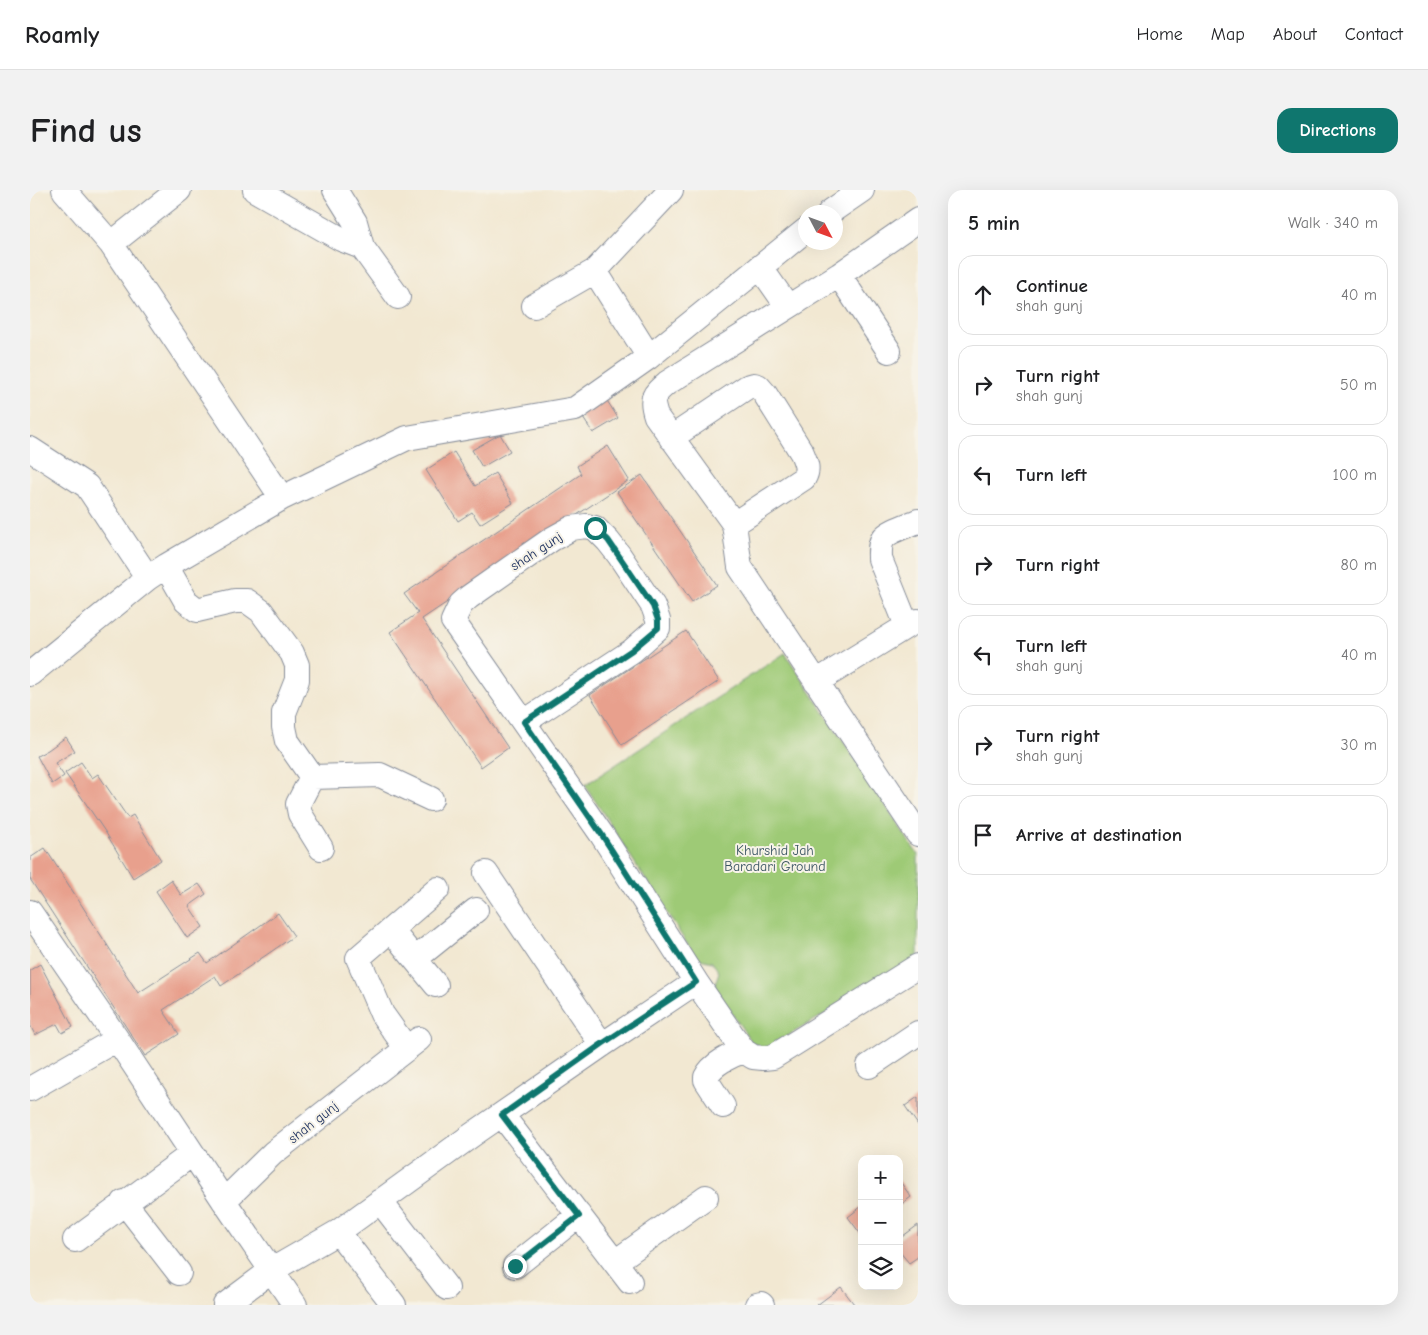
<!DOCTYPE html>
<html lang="en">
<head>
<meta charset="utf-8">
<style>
  body { margin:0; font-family:"Comic Neue",sans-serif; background:#f2f2f2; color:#202124 }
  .controls { position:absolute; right:15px; bottom:15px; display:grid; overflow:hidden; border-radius:10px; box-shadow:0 5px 20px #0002 }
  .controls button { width:45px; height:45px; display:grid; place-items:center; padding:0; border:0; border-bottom:1px solid #e0e0e0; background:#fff; color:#202124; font:25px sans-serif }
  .compass { position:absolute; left:768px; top:15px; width:45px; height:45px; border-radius:50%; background:#fff; box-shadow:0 5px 20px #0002; rotate:131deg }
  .stop { position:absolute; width:15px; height:15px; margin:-11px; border:4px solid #0f766e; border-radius:50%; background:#fff }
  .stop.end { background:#0f766e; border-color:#fff; box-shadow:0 1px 5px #0008 }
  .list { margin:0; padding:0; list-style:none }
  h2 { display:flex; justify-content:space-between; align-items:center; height:65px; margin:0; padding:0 20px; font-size:21px }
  h2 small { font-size:16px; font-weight:400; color:#757577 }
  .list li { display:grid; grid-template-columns:32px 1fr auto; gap:15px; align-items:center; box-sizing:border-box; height:80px; margin:0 10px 10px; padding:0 10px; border:1px solid #e0e0e0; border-radius:15px }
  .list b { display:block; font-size:19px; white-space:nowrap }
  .list p { margin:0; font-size:16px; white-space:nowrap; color:#757577 }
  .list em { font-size:16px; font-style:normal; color:#757577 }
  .icon { flex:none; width:28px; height:28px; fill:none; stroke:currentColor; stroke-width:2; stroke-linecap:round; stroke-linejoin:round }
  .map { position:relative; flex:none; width:888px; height:1115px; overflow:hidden; border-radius:15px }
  header { display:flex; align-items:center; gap:30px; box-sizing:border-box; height:70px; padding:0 25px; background:#fff; border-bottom:1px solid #e0e0e0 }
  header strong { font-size:24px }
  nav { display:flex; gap:28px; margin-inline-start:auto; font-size:18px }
  .intro { display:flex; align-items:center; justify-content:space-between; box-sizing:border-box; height:120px; padding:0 30px }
  h1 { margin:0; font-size:35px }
  .button { padding:12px 22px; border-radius:15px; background:#0f766e; color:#fff; font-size:18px; font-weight:700 }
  main { display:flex; gap:30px; padding:0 30px }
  aside { flex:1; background:#fff; border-radius:15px; box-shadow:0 5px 20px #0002 }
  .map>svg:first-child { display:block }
  .green { fill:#9eca76; stroke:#5c7c6a }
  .building { fill:#e8a08d }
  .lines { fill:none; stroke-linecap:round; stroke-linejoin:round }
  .street-casing { stroke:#868c98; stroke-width:26 }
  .street { stroke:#fff; stroke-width:24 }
  .route { stroke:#0f766e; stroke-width:6 }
  .labels { text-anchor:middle; stroke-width:4; stroke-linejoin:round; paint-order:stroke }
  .street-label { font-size:14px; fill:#1b2f5e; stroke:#f7f3e8 }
  .park-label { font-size:14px; fill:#3c5664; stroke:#f7f3e8 }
</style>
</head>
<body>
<header>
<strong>Roamly</strong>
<nav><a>Home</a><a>Map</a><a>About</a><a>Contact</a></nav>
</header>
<div class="intro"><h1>Find us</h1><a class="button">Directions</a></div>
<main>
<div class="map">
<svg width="888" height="1115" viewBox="0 0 888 1115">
  <rect width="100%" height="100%" fill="#f7f3e8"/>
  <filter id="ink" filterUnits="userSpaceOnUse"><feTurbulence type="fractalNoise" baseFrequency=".02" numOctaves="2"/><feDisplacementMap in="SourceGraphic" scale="10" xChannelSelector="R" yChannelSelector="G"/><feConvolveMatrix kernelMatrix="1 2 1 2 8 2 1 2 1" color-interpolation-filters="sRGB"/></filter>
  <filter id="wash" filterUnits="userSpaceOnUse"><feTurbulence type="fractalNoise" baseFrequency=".0096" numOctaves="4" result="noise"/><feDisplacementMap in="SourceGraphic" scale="20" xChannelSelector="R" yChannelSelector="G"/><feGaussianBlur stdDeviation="1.12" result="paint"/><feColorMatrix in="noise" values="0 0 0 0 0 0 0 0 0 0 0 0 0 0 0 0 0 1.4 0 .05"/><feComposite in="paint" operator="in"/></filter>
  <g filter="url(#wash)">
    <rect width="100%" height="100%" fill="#f2e8d2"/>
    <!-- green -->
    <path class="green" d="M755,463L888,665V770L735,859L722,853L684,797L689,782L682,772L666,768L555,595Z"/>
    <g id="blocks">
      <!-- building -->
      <path class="building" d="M576,209L588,228L563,243L551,225Z
        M470,244L480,261L452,277L442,260Z
        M578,256L599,290L392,429L478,558L451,577L360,442L388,423L374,404L551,284L547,276Z
        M424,262L445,296L465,283L483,313L450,334L442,322L428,331L396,280Z
        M612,285L687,395L662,412L587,302Z
        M656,441L689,491L592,555L560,505Z
        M36,547L45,561L25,573L34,586L22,594L7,566L18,560Z
        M51,572L62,588L68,584L98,628L103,625L131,670L103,688L76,643L35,583Z
        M15,658L108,803L170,763L177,773L248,723L264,746L191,796L185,786L133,820L149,844L115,866L0,689V668Z
        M141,690L151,705L169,694L176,704L159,716L173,737L157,748L126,701Z
        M10,774L43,837L32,843L27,834L5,845L0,835V780Z
        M888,907V935L875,916Z
        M869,990L881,1007L869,1016Z
        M832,1016V1046L818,1027Z
        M888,1035V1067L879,1073L869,1061V1049Z
        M811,1097L824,1114L822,1115H787Z"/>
    </g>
  </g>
  <g filter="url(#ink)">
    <use href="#blocks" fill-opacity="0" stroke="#868c98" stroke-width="1"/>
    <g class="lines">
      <!-- street casing -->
      <g class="street-casing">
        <path id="street" d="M34,0L81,54L252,308
          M225,0L311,49L332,57
          M305,0L325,32L332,57L368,107
          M800,22L832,0
          M888,30L809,85L637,193C623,205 620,208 626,226L704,334L710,377L888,644
          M81,54L149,0
          M730,77L758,117
          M565,81L619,167
          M809,85L859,161
          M504,116L565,81L641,0
          M641,248L717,197L724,195L728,196L735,204L772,263C776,273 779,279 774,288L704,334
          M0,259L57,296L118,388
          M136,376L156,411L167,420L205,411H217L231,421L262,463L267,475V490L254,523V537L257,551L282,587L268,614L270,624L291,658
          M877,436L850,369C850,363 849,355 853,349C858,341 879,335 888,331
          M0,484L118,388L136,376L252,308L377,248L545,219L619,167L776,40
          M786,492L877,436L888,431
          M494,532L602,461L628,438V430L623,416L589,365L578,351L565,338L556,336L542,338L522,349L439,407L431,414L423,431L572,645L666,792L705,849L714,861L723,867L733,868L743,867L888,776
          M282,587L350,585L401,609
          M456,683L572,855
          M0,722L87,849L194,1011L265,1115
          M361,740L406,795
          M385,769L446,720
          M377,859L352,824L328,768L408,699
          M839,876L888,843
          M0,899L87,849
          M693,916L676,890V887C682,874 701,865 714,861
          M472,925L600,1092
          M194,1011L243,963L389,849
          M350,1011L417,1098
          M94,1012L149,1083
          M308,1042L364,1115
          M45,1050L162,964
          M585,1072L676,1007
          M485,1076L549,1025
          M195,1115L242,1080L308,1042L442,945L572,855L666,792
          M727,1115L731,1114L732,1115"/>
      </g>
      <!-- street -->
      <use href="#street" class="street"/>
    </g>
  </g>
  <g class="lines" filter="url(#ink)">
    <!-- route -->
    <path class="route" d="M485,1076L549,1026L472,925L572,854L666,792L572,645L494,532L602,460L628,438V430L623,416L578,350L565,338"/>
  </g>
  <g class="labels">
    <!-- street labels -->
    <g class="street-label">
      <text transform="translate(506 361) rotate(-33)" y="5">shah gunj</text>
      <text transform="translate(283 932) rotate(-38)" y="5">shah gunj</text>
    </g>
    <!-- park labels -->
    <g class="park-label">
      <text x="745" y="665">Khurshid Jah<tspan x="745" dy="16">Baradari Ground</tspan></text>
    </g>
  </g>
</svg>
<div class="controls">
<button>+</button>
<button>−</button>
<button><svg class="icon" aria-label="layers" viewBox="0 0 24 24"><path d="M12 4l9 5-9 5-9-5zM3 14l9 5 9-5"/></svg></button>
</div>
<svg class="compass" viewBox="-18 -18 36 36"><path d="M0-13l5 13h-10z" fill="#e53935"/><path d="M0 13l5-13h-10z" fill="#757577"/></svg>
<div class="stop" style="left:565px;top:338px"></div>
<div class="stop end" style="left:485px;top:1076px"></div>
</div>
<aside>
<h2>5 min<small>Walk · 340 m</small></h2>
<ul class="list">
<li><svg class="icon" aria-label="ahead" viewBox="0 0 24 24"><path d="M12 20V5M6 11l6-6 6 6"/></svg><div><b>Continue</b><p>shah gunj</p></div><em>40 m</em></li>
<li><svg class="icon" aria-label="right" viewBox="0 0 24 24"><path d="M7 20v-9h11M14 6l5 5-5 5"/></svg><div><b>Turn right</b><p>shah gunj</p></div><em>50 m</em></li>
<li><svg class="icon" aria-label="left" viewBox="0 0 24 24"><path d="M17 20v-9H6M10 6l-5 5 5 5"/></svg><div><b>Turn left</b></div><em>100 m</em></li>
<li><svg class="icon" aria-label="right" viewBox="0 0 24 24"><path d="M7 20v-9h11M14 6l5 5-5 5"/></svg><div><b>Turn right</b></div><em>80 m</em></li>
<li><svg class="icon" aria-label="left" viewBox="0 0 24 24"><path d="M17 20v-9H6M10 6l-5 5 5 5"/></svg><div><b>Turn left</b><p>shah gunj</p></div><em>40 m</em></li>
<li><svg class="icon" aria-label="right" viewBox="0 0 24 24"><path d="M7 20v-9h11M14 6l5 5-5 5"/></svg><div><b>Turn right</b><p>shah gunj</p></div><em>30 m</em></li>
<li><svg class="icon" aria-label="arrive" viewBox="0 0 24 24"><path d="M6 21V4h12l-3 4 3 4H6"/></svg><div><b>Arrive at destination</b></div></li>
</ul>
</aside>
</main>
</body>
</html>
